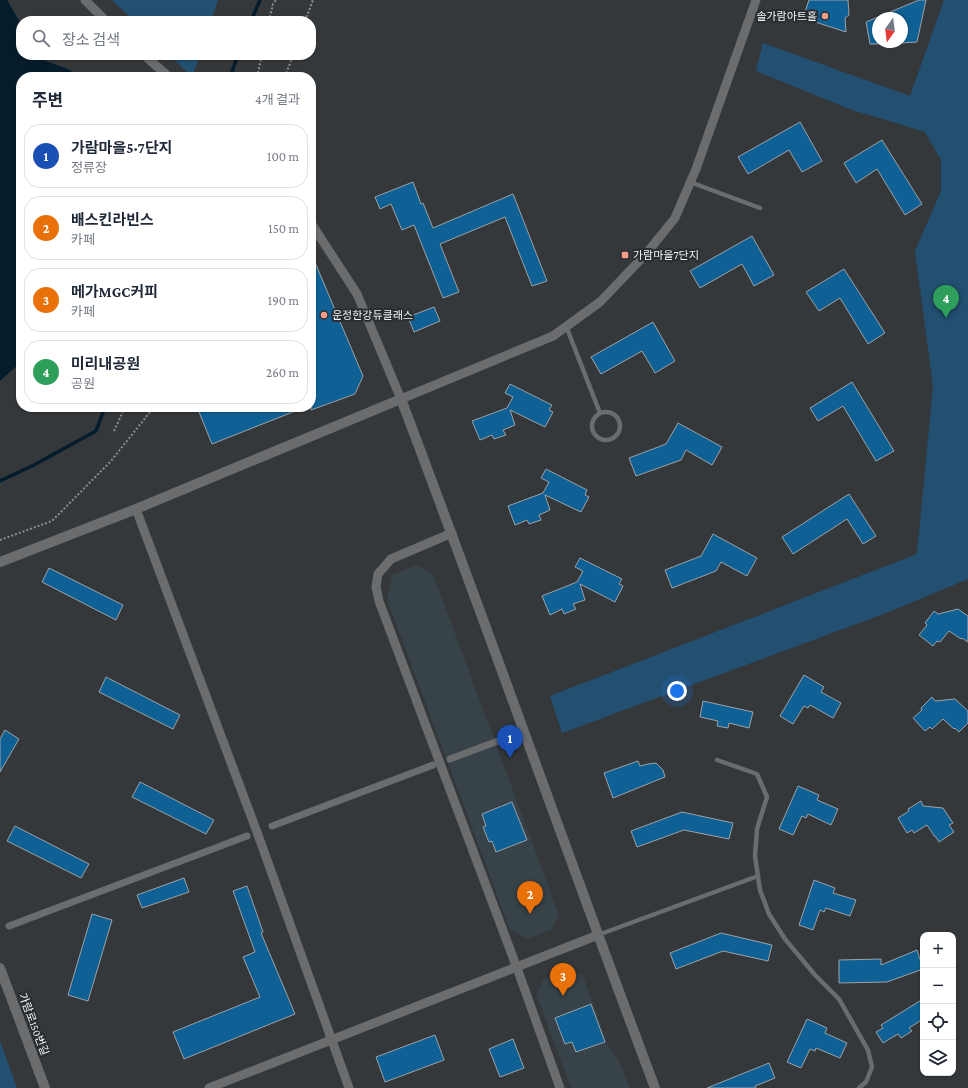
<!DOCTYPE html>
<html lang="ko">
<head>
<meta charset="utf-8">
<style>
  body { margin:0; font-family:"Crimson Pro","Noto Sans KR",serif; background:#f6f6f7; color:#1f2937 }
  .controls { position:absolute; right:12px; bottom:12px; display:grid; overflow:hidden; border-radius:8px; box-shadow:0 1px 3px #0004 }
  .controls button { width:36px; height:36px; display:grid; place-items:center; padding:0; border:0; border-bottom:1px solid #e0e1e3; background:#fff; color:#1f2937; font:20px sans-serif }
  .compass { position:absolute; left:872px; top:12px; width:36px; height:36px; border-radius:50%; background:#fff; box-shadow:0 1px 3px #0004; rotate:194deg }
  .you { position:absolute; left:677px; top:691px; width:14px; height:14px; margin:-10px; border:3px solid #fff; border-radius:50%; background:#1a73e8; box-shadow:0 0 0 6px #1a73e833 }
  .badge { display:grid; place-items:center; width:26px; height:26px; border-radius:50%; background:#db2777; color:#fff; font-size:13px; font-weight:700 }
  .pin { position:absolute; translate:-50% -33px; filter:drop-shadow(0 1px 2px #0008) }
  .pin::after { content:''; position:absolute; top:21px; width:14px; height:12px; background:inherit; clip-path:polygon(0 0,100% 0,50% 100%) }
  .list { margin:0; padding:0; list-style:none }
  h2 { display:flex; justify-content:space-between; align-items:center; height:52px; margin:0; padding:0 16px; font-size:17px }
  h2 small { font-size:13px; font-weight:400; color:#747a83 }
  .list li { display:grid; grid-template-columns:26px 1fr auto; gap:12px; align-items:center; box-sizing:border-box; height:64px; margin:0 8px 8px; padding:0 8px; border:1px solid #e0e1e3; border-radius:16px }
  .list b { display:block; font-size:15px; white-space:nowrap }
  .list p { margin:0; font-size:13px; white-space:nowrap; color:#747a83 }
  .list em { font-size:13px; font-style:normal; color:#747a83 }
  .icon { flex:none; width:22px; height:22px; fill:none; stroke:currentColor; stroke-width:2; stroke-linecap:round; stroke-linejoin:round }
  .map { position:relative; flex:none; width:968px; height:1088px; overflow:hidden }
  .search { position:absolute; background:#fff; box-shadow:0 1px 3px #0004; left:16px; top:16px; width:300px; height:44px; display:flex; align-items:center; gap:10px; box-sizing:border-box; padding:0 14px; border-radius:16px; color:#747a83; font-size:15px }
  .panel { position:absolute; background:#fff; box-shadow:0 1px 3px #0004; left:16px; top:72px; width:300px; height:340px; border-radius:16px }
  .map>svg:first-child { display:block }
  .built { fill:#384249 }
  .green { fill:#234f70 }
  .water { fill:#051c2d }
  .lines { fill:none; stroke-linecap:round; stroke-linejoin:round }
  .stream { stroke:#051c2d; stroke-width:3.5 }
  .building { fill:#0f6195; stroke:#9da2a6 }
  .path { stroke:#8b8f91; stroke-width:2; stroke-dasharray:2 2; stroke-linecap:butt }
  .service { stroke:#6a6c6e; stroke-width:4.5 }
  .pedestrian { stroke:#6a6c6e; stroke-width:7 }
  .minor { stroke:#6a6c6e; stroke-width:9 }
  .tertiary { stroke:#6a6c6e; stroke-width:10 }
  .poi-dot { fill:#f49e8a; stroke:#2a2e31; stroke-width:1.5 }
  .labels { text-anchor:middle; stroke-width:4; stroke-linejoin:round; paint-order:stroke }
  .poi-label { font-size:11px; fill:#f2f5f7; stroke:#2a2e31; text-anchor:start }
  .street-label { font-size:11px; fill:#f2f5f7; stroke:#2a2e31 }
</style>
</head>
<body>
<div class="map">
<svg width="968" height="1088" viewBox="0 0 968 1088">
  <rect width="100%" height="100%" fill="#34383b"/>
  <!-- built -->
  <path class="built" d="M416,565L433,574L559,915L551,930L527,939L510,930L387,599L392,575Z
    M570,970L583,976L609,1048L621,1064L630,1088H571L536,994L544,979Z"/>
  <!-- green -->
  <path class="green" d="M112,0H218L211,21H134Z
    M944,0H968V579L889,612L562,733L550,696L917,554L933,386L915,251L941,191V160L925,132L849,109L756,71L763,43L910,96Z
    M169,55H200L192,77Z
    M0,1041L17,1088H0Z"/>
  <!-- water -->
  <path class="water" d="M0,0H7L21,24V55H38L41,59L70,70L78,77H21V362L0,381Z"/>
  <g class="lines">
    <!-- stream -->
    <path class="stream" d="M251,21L260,0
      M230,77L238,55
      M0,481L32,466L96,431L105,407"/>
  </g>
  <!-- building -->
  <path class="building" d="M809,0H848L849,15L845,18L846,32L803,18Z
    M919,0H926L917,42L902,43V18H878V44H870L866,22Z
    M800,122L822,161L802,172L789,150L748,174L738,157Z
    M882,140L922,204L905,215L877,169L856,183L844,163Z
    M413,182L421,204L423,203L433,228L513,194L547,281L532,286L505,217L440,244L459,292L443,298L414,225L402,230L391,204L380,209L375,197Z
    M752,236L774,275L754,286L742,264L700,288L690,271Z
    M311,253L363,376L355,394L311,410Z
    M844,269L885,333L868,344L840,298L819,311L806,292Z
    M434,307L440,321L414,332L408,317Z
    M653,322L675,361L655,373L642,351L601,374L591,357Z
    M852,382L894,451L876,461L843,406L818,421L810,408Z
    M510,384L552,405L549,410L553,412L545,427L510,410L515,425L503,430L506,435L494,439L492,435L480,440L472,421L507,408L513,397L505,393Z
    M197,407H303V408L212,444Z
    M678,423L722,447L712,465L686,450L681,460L636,476L629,458L666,444Z
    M546,469L587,490L585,495L589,497L581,512L545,495L550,510L539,515L541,520L529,524L527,520L515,525L508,506L543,493L549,482L541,478Z
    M849,494L876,536L863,544L847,519L793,554L782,537Z
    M713,534L757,558L747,576L721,562L716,571L672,588L665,570L701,556Z
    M580,558L622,579L619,584L623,586L615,602L580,584L585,600L573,604L576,609L564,614L562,609L550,615L542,596L577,582L583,571L575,567Z
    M49,568L123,605L116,620L42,582Z
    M958,609L968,616V642L962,638L961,639L949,631L940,642L937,641L933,646L919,635L927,625L925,623L934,611L938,614Z
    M804,675L824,687L821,692L841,703L833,718L810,705L808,708L804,706L793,724L780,716Z
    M106,677L180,715L173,729L99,692Z
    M932,697L935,701L955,699L968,711V723L959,732L955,728L954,729L943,719L932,729L930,727L925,731L913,718L922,710L921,708Z
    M703,701L753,712L749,728L729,723L728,728L717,726L718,721L700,717Z
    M5,730L19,739L0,772V739Z
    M638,761L640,766L648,764L656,763L663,770L665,777L613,798L604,773Z
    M140,782L214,820L206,834L132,797Z
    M798,786L819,795L817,800L838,809L831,825L808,814L806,818L802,816L793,835L779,829Z
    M921,801L923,806L943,808L953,823L949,825L954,832L939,842L936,837H935L927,825L914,833L912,830L907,833L898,818L909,811L908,809Z
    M512,802L527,840L496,852L492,841L489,842L483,827L486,826L482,814Z
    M682,812L733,823L729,839L684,830L637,847L631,831Z
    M15,826L89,864L81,878L7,841Z
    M184,878L189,892L142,908L137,895Z
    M814,880L835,888L833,893L856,900L850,916L826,908L824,912L820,910L813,930L799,925Z
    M247,886L263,932L261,933L295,1014L184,1059L173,1032L260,997L243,957L255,952L233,891Z
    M92,914L112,920L88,1001L68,995Z
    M721,933L772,945L768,961L723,951L676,969L670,953Z
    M917,950L923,969L887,982L839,983V960L881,959V965Z
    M923,999V1019L909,1028L912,1031L901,1038L898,1034L883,1043L876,1032L883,1028L881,1025Z
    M591,1004L605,1042L576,1052L572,1042L565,1044L555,1018Z
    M807,1019L827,1028L825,1033L847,1043L840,1058L816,1048L815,1051L810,1049L801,1068L787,1062Z
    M435,1035L444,1060L385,1082L376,1057Z
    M513,1039L524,1068L500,1077L489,1049Z
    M769,1063L775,1078L755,1086L756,1088H707Z"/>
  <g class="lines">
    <!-- path -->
    <path class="path" d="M269,21L273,4L276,0
      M305,21L313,0
      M257,77L262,55
      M285,77L293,55
      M114,431L125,407
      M0,540L52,521L111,461L154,407"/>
    <!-- service -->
    <path class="service" d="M690,182L760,208
      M566,326L600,413
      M592 426a14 14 0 1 1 28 0a14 14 0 1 1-28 0Z
      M717,760L757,774L767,797L757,829L755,856L760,890L769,914L785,939L815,975L839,999L868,1050L872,1067L866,1082L859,1088
      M598,935L758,876"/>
    <!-- pedestrian -->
    <path class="pedestrian" d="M450,759L498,741
      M272,826L433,765
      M9,926L247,836"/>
    <!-- minor -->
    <path class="minor" d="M85,0L106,21
      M144,55L169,77
      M311,223L357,294L401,399L553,336L600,302L645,255L675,218L696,169L756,0
      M136,509L257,832L349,1088
      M452,533L391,559L378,574L376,587L379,601L517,968L560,1088
      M209,1088L598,935"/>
    <!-- tertiary -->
    <path class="tertiary" d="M0,562L136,509L401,399C488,628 569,859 655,1088
      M0,968L45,1088"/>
  </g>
  <!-- markers -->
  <g class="poi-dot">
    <circle cx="825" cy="16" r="4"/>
    <rect x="621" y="251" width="8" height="8" rx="2"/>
    <circle cx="324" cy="315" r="4"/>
  </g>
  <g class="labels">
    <!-- poi labels -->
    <g class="poi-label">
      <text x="817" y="20" text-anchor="end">솔가람아트홀</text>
      <text x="633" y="259">가람마을7단지</text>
      <text x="332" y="319">운정한강듀클래스</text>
    </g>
    <!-- street labels -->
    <g class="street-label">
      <text transform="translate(34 1024) rotate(69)" y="4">가람로150번길</text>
    </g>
  </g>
</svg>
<div class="controls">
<button>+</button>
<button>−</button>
<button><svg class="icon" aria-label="locate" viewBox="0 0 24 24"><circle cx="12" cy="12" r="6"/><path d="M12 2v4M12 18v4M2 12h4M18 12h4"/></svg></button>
<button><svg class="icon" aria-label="layers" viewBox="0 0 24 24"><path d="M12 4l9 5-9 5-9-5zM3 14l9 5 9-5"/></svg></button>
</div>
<svg class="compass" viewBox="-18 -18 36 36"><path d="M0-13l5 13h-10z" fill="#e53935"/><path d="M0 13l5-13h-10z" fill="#747a83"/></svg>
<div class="you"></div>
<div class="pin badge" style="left:510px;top:758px;background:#1a4fb4">1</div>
<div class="pin badge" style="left:530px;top:914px;background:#e8710a">2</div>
<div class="pin badge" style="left:563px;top:996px;background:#e8710a">3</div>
<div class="pin badge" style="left:946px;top:318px;background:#2e9e5b">4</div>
<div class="search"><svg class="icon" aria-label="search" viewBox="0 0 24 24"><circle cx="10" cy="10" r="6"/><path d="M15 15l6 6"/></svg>장소 검색</div>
<section class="panel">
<h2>주변<small>4개 결과</small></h2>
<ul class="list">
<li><span class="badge" style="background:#1a4fb4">1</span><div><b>가람마을5·7단지</b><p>정류장</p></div><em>100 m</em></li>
<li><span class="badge" style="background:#e8710a">2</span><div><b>배스킨라빈스</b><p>카페</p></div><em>150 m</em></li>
<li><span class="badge" style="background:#e8710a">3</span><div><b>메가MGC커피</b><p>카페</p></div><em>190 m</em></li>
<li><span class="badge" style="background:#2e9e5b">4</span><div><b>미리내공원</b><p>공원</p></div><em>260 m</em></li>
</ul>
</section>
</div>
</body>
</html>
